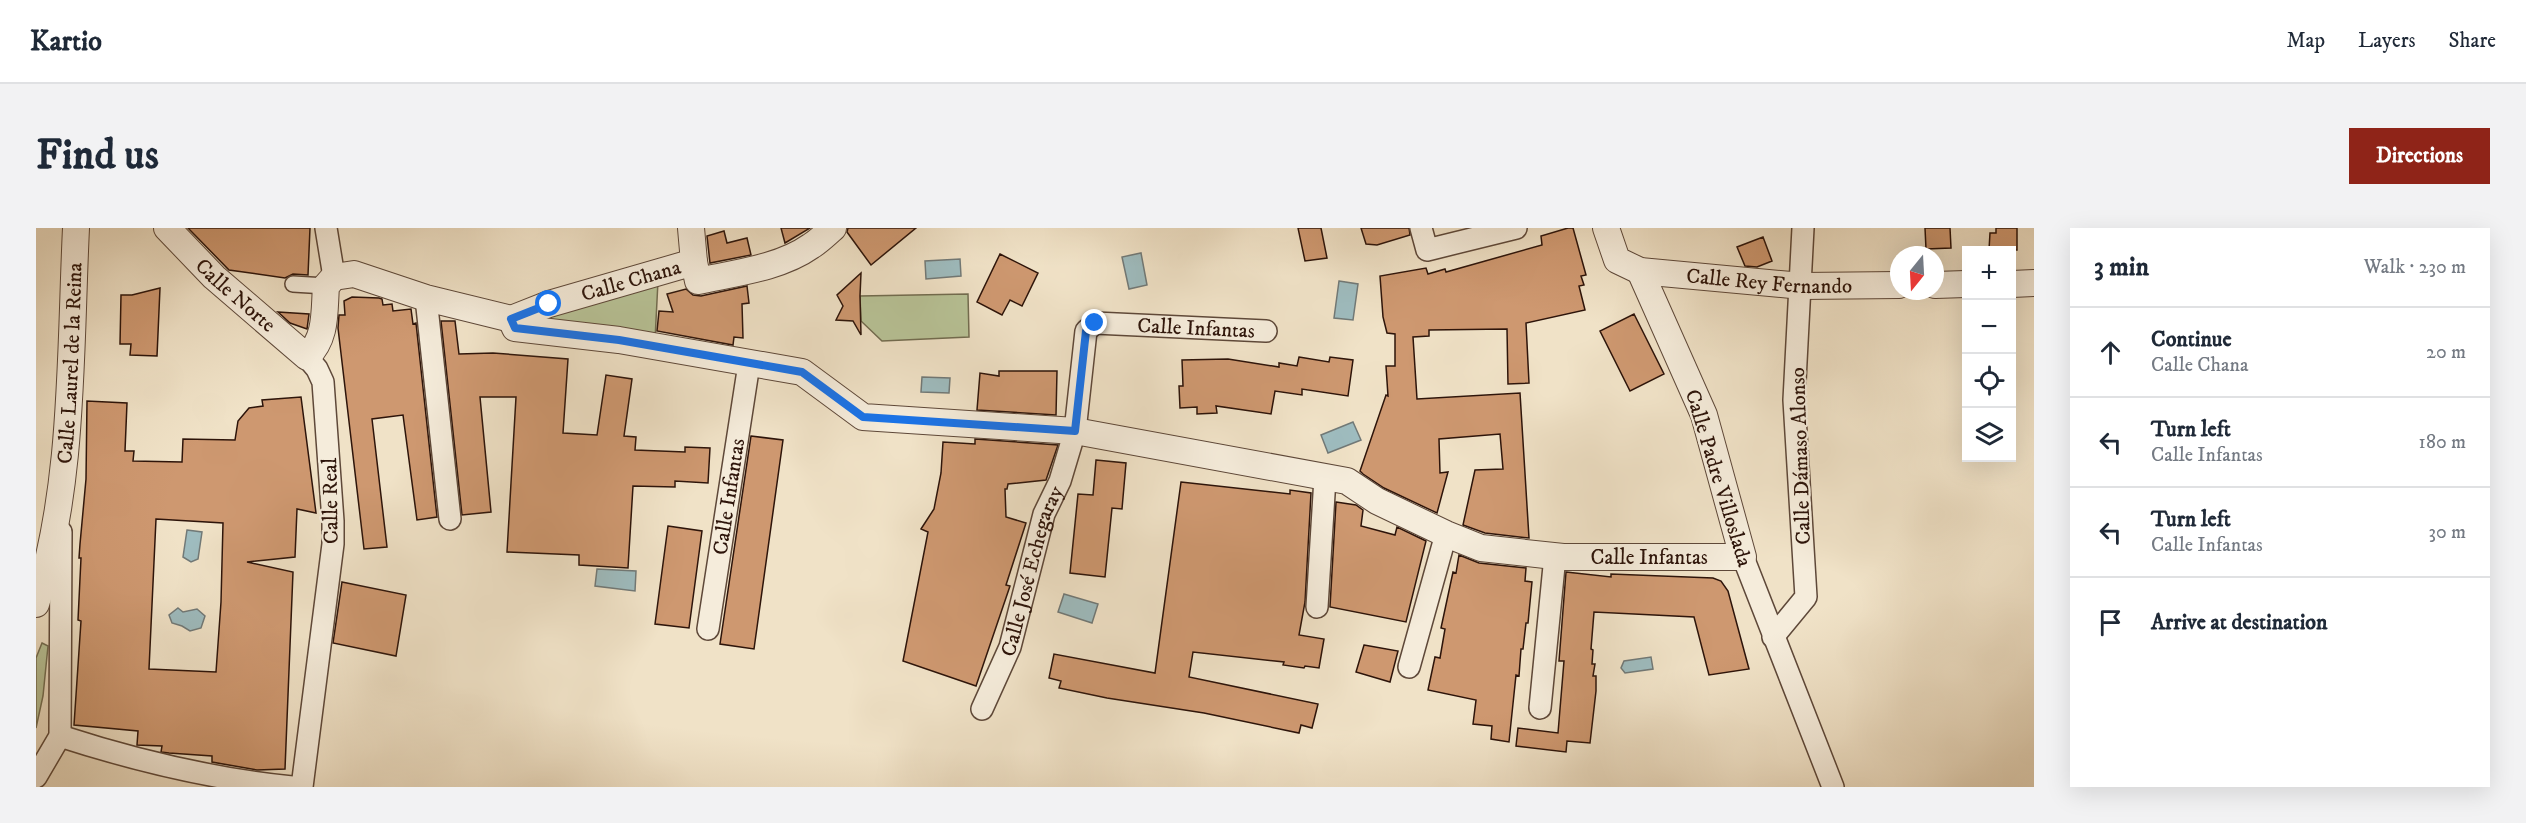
<!DOCTYPE html>
<html lang="en">
<head>
<meta charset="utf-8">
<style>
  body { margin:0; font-family:"IM FELL DW Pica",serif; background:#f2f2f3; color:#1f2937 }
  .controls { position:absolute; right:18px; top:18px; display:grid; overflow:hidden; border-radius:0px; box-shadow:0 6px 24px #0002 }
  .controls button { width:54px; height:54px; display:grid; place-items:center; padding:0; border:0; border-bottom:2px solid #e0e1e3; background:#fff; color:#1f2937; font:30px sans-serif }
  .compass { position:absolute; left:1854px; top:18px; width:54px; height:54px; border-radius:50%; background:#fff; box-shadow:0 6px 24px #0002; rotate:198deg }
  .stop { position:absolute; width:18px; height:18px; margin:-14px; border:4px solid #1a73e8; border-radius:50%; background:#fff }
  .stop.end { background:#1a73e8; border-color:#fff; box-shadow:0 2px 6px #0008 }
  .list { margin:0; padding:0; list-style:none }
  h2 { display:flex; justify-content:space-between; align-items:center; height:78px; margin:0; padding:0 24px; font-size:26px }
  h2 small { font-size:20px; font-weight:400; color:#747a83 }
  .list li { display:grid; grid-template-columns:39px 1fr auto; gap:18px; align-items:center; box-sizing:border-box; height:90px; padding:0 24px; border-top:2px solid #e0e1e3 }
  .list b { display:block; font-size:22px; white-space:nowrap }
  .list p { margin:0; font-size:20px; white-space:nowrap; color:#747a83 }
  .list em { font-size:20px; font-style:normal; color:#747a83 }
  .icon { flex:none; width:33px; height:33px; fill:none; stroke:currentColor; stroke-width:2; stroke-linecap:round; stroke-linejoin:round }
  .map { position:relative; flex:none; width:1998px; height:559px; overflow:hidden; border-radius:0px }
  header { display:flex; align-items:center; gap:36px; box-sizing:border-box; height:84px; padding:0 30px; background:#fff; border-bottom:2px solid #e0e1e3 }
  header strong { font-size:28px }
  nav { display:flex; gap:33px; margin-inline-start:auto; font-size:21px }
  .intro { display:flex; align-items:center; justify-content:space-between; box-sizing:border-box; height:144px; padding:0 36px }
  h1 { margin:0; font-size:42px }
  .button { padding:15px 27px; border-radius:0px; background:#8f2418; color:#fff; font-size:21px; font-weight:700 }
  main { display:flex; gap:36px; padding:0 36px }
  aside { flex:1; background:#fff; border-radius:0px; box-shadow:0 6px 24px #0002 }
  .map>svg:first-child { display:block }
  .green { fill:#b8c397; stroke:#726c50; stroke-width:1.5 }
  .water { fill:#9ebcbf; stroke:#717977; stroke-width:1.5 }
  .building { fill:#ce9870; stroke:#2d140a; stroke-width:1.5; fill-rule:evenodd }
  .lines { fill:none; stroke-linecap:round; stroke-linejoin:round }
  .pedestrian-casing { stroke:#5e4839; stroke-width:18 }
  .minor-casing { stroke:#5e4839; stroke-width:24 }
  .tertiary-casing { stroke:#5e4839; stroke-width:28 }
  .pedestrian { stroke:#f5ecdb; stroke-width:15 }
  .minor { stroke:#f5ecdb; stroke-width:21 }
  .tertiary { stroke:#f5ecdb; stroke-width:26 }
  .route { stroke:#1a73e8; stroke-width:8 }
  .labels { text-anchor:middle; stroke-width:4.5; stroke-linejoin:round; paint-order:stroke }
  .street-label { font-size:21px; fill:#2d140a; stroke:#f5ecdb }
</style>
</head>
<body>
<header>
<strong>Kartio</strong>
<nav><a>Map</a><a>Layers</a><a>Share</a></nav>
</header>
<div class="intro"><h1>Find us</h1><a class="button">Directions</a></div>
<main>
<div class="map">
<svg width="1998" height="559" viewBox="0 0 1998 559">
  <rect width="100%" height="100%" fill="#f0e2c7"/>
  <filter id="stains"><feTurbulence type="fractalNoise" baseFrequency=".00333" numOctaves="4"/><feColorMatrix values="0 0 0 0 .2 0 0 0 0 .09 0 0 0 0 .02 0 0 0 .5 -.17"/></filter>
  <radialGradient id="worn" r=".72"><stop offset=".6" stop-color="#630" stop-opacity="0"/><stop offset="1" stop-color="#630" stop-opacity=".3"/></radialGradient>
  <!-- green -->
  <path class="green" d="M622,53L619,112L510,93L508,84Z
    M932,66L933,109L846,113L825,93L824,68Z
    M6,415L12,418L7,468L0,500V430Z"/>
  <!-- water -->
  <path class="water" d="M1105,25L1111,57L1093,61L1086,29Z
    M924,31L925,48L890,51L889,33Z
    M1303,53L1322,56L1317,92L1298,90Z
    M886,149L914,150L913,165L885,164Z
    M1317,194L1325,212L1292,225L1285,207Z
    M151,302L166,304L162,331L155,334L147,329Z
    M561,341L600,343L599,363L559,358Z
    M1028,366L1062,376L1056,395L1022,384Z
    M142,380L147,384L161,381L169,388L165,400L154,403L146,398L136,395L133,387Z
    M1615,429L1617,441L1589,445L1585,440L1588,433Z"/>
  <!-- building -->
  <path class="building" d="M152,0H274L272,47L257,46L249,50L193,42Z
    M745,0H774L749,15Z
    M812,0H880L835,37L811,4Z
    M1262,0H1285L1291,30L1269,33Z
    M1325,0H1373L1374,7L1341,17L1330,16Z
    M1532,0H1537L1550,47L1545,48L1548,57L1543,58L1549,82L1490,95L1493,155L1472,156L1471,101L1393,102V108L1377,109L1381,171L1484,165L1493,310L1449,305L1427,297L1439,242L1467,241L1464,206L1403,211L1404,245L1412,244L1401,285L1348,260L1327,246L1324,243L1350,167L1352,168L1350,138H1359V106L1351,105L1347,89L1344,48L1390,40L1392,46L1409,41L1410,44L1506,17L1505,8Z
    M1889,0H1914L1915,20L1890,21Z
    M1960,0H1981V22H1953L1954,5H1960Z
    M688,3L691,15L711,10L715,27L674,35L671,8Z
    M1727,9L1736,33L1721,39L1709,38L1701,19Z
    M964,26L1002,45L986,78L974,72L966,87L941,74Z
    M825,45L824,68L825,107L817,93L800,92L807,78L801,67Z
    M711,58L713,75L706,76L707,110L698,109L697,117L621,103L623,83L637,84L631,66L650,61L657,67L665,68Z
    M124,60L121,128L94,127L95,116H84L85,67H96Z
    M316,69L343,70L346,71L347,77L356,76L357,83L375,81L377,96L380,95L401,289L381,292L367,187L336,191L351,319L328,321L302,100L303,87H309L308,73Z
    M242,84L273,86L271,101L254,95Z
    M1598,86L1628,146L1594,163L1564,103Z
    M405,93H419L423,126L457,125L532,131L527,205L561,207L570,147L596,151L588,208L600,209L599,222L649,224V219L674,220L672,255L639,253V259L597,258L592,340L543,337V327L471,324L480,169H444L455,284L426,287Z
    M1263,129L1293,134L1294,129L1317,132L1312,168L1266,161V167L1239,163L1235,186L1180,178L1181,185L1161,186V179L1144,180L1143,158H1147L1146,132L1192,131L1243,139V135L1261,138Z
    M963,143H1021L1020,187L941,182L944,145L963,148Z
    M265,169L280,285L261,281L259,329L211,334L257,344L249,541L221,542L176,534V528L133,525L125,524L126,518L101,517L102,503L38,497L45,393L42,392L45,330H43L44,316L50,251L51,173L91,175L89,223H98L97,233L146,234L147,211L199,212L202,193L213,180L227,178L226,172ZM120,291L187,295L185,374L180,444L113,441Z
    M715,208L747,212L718,421L684,416Z
    M939,211L1022,217L1010,252L972,256L971,261H969L970,289L990,295L970,357L974,358L940,458L867,433L892,304L885,301L898,281L905,245L907,214L939,216Z
    M1060,232L1090,235L1086,281L1076,280L1069,349L1034,345L1042,266L1057,267Z
    M1145,254L1254,266V262L1275,265L1269,374L1263,407L1288,411L1283,440L1269,438L1268,440L1247,437L1248,434L1157,424L1153,449L1282,476L1276,500L1265,497L1263,505L1168,485L1071,470L1023,460L1025,453L1013,450L1018,426L1119,445Z
    M1300,274L1320,277L1327,282L1325,298L1359,307L1361,299L1390,313L1370,394L1294,379Z
    M632,298L666,303L653,400L619,396Z
    M1423,327L1443,335L1490,340L1489,353L1496,354L1492,395H1490L1487,421H1485L1483,448L1480,447L1473,514L1455,511L1456,498L1437,496L1440,472L1392,462L1399,429L1404,430L1409,401L1405,400L1417,344L1420,345Z
    M1530,344L1575,349V346L1677,350L1685,353L1692,363L1713,441L1673,447L1658,389L1558,384L1555,421L1557,422L1556,436H1559L1557,448H1560V463L1554,515L1531,513L1530,524L1480,518L1482,500L1522,505L1528,433H1523Z
    M306,354L370,367L360,428L297,415Z
    M1328,417L1362,423L1354,454L1320,444Z"/>
  <g class="lines">
    <!-- pedestrian casing -->
    <g class="pedestrian-casing">
      <path id="pedestrian" d="M257,56L290,58"/>
    </g>
    <!-- minor casing -->
    <g class="minor-casing">
      <g id="minor">
        <path d="M290,0L298,49"/>
        <path d="M1385,0L1391,22L1480,0"/>
        <path d="M390,70L414,291"/>
        <path d="M1707,329L1797,559"/>
        <path d="M1281,379L1289,250"/>
        <path id="s1" d="M672,401L713,136"/>
        <path d="M1737,409L1770,369L1758,172L1767,0"/>
        <path d="M1373,439L1410,306"/>
        <path d="M1504,480L1519,328"/>
        <path id="s2" d="M946,481L974,419L1008,286L1024,253L1039,203L1050,103L1059,95L1230,103"/>
        <path d="M24,508C101,533 176,551 256,559"/>
        <path d="M0,549L24,508L25,304"/>
        <path d="M266,559L297,316V293L287,154L281,141L271,129"/>
      </g>
    </g>
    <!-- tertiary casing -->
    <g class="tertiary-casing">
      <g id="tertiary">
        <path id="s3" d="M131,0L178,49L271,129C291,109 288,85 290,58L298,49L318,46L390,70L475,91"/>
        <path d="M655,0L658,34"/>
        <path id="s4" d="M1570,0L1581,32L1604,43L1766,58L1863,57"/>
        <path d="M1976,56L1998,55"/>
        <path d="M1899,57L1930,56"/>
        <path id="s5" d="M475,91L479,100L583,112L766,144L827,189L1039,203L1311,253L1341,273L1410,306L1445,320L1527,329H1707L1668,187L1604,43"/>
        <path id="s6" d="M475,91L513,76L658,34L662,53C699,45 744,40 775,18C783,13 790,6 797,0"/>
        <path id="s7" d="M0,376C38,258 34,123 40,0"/>
      </g>
    </g>
    <!-- pedestrian -->
    <use href="#pedestrian" class="pedestrian"/>
    <!-- minor -->
    <use href="#minor" class="minor"/>
    <!-- tertiary -->
    <use href="#tertiary" class="tertiary"/>
  </g>
  <g class="lines">
    <!-- route -->
    <path class="route" d="M513,76L475,91L479,100L583,112L766,144L827,189L1039,203L1050,103L1059,95"/>
  </g>
  <g class="labels">
    <!-- street labels -->
    <g class="street-label">
      <text dy="7" stroke="none"><textPath href="#s4" startOffset="189">Calle Rey Fernando</textPath></text>
      <text dy="7" stroke="none"><textPath href="#s6" startOffset="126">Calle Chana</textPath></text>
      <text dy="7" stroke="none"><textPath href="#s3" startOffset="96">Calle Norte</textPath></text>
      <text dy="7" stroke="none"><textPath href="#s2" startOffset="508">Calle Infantas</textPath></text>
      <text dy="7" stroke="none"><textPath href="#s7" startOffset="244">Calle Laurel de la Reina</textPath></text>
      <text transform="translate(1764 228) rotate(-92)" y="7">Calle Dámaso Alonso</text>
      <text transform="translate(1683 250) rotate(73)" y="7">Calle Padre Villoslada</text>
      <text dy="7" stroke="none"><textPath href="#s1" startOffset="134">Calle Infantas</textPath></text>
      <text transform="translate(294 273) rotate(-91)" y="7">Calle Real</text>
      <text dy="7" stroke="none"><textPath href="#s5" startOffset="1184">Calle Infantas</textPath></text>
      <text dy="7" stroke="none"><textPath href="#s2" startOffset="147">Calle José Echegaray</textPath></text>
    </g>
  </g>
  <rect width="100%" height="100%" filter="url(#stains)"/>
  <rect width="100%" height="100%" fill="url(#worn)"/>
</svg>
<div class="controls">
<button>+</button>
<button>−</button>
<button><svg class="icon" aria-label="locate" viewBox="0 0 24 24"><circle cx="12" cy="12" r="6"/><path d="M12 2v4M12 18v4M2 12h4M18 12h4"/></svg></button>
<button><svg class="icon" aria-label="layers" viewBox="0 0 24 24"><path d="M12 4l9 5-9 5-9-5zM3 14l9 5 9-5"/></svg></button>
</div>
<svg class="compass" viewBox="-18 -18 36 36"><path d="M0-13l5 13h-10z" fill="#e53935"/><path d="M0 13l5-13h-10z" fill="#747a83"/></svg>
<div class="stop" style="left:513px;top:76px"></div>
<div class="stop end" style="left:1059px;top:95px"></div>
</div>
<aside>
<h2>3 min<small>Walk · 230 m</small></h2>
<ul class="list">
<li><svg class="icon" aria-label="ahead" viewBox="0 0 24 24"><path d="M12 20V5M6 11l6-6 6 6"/></svg><div><b>Continue</b><p>Calle Chana</p></div><em>20 m</em></li>
<li><svg class="icon" aria-label="left" viewBox="0 0 24 24"><path d="M17 20v-9H6M10 6l-5 5 5 5"/></svg><div><b>Turn left</b><p>Calle Infantas</p></div><em>180 m</em></li>
<li><svg class="icon" aria-label="left" viewBox="0 0 24 24"><path d="M17 20v-9H6M10 6l-5 5 5 5"/></svg><div><b>Turn left</b><p>Calle Infantas</p></div><em>30 m</em></li>
<li><svg class="icon" aria-label="arrive" viewBox="0 0 24 24"><path d="M6 21V4h12l-3 4 3 4H6"/></svg><div><b>Arrive at destination</b></div></li>
</ul>
</aside>
</main>
</body>
</html>
